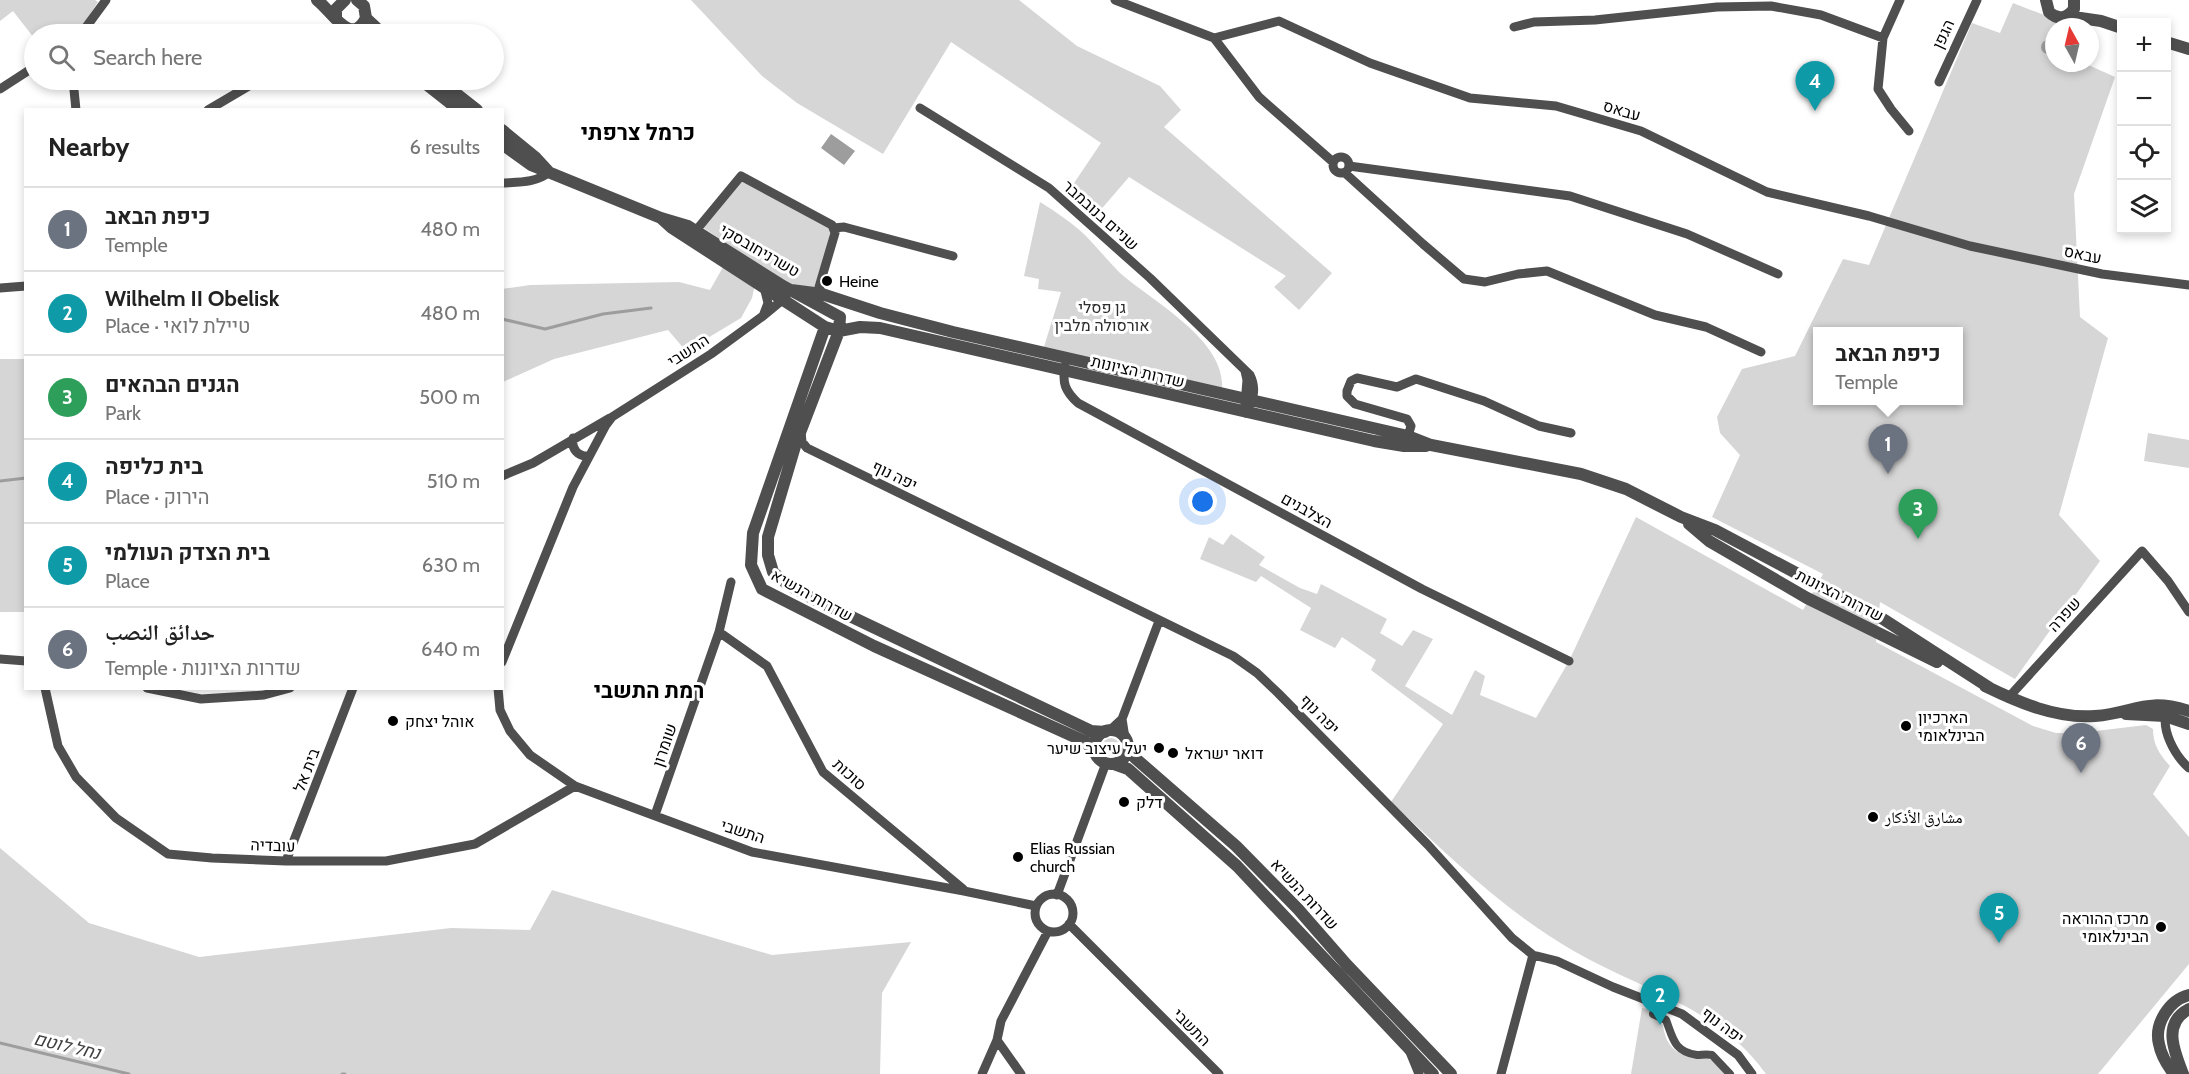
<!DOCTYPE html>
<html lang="en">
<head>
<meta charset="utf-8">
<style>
  body { margin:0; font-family:Cabin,"Noto Naskh Arabic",Heebo,sans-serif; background:#f2f2f2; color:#222 }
  .controls { position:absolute; right:18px; top:18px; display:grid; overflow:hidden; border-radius:0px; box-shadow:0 3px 9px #0003 }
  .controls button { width:54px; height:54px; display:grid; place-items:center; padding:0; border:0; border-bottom:2px solid #e0e0e0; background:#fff; color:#222; font:30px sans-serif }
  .compass { position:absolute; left:2045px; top:18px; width:54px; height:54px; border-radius:50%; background:#fff; box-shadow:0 3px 9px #0003; rotate:352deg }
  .you { position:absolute; left:1203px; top:502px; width:21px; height:21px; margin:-15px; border:4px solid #fff; border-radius:50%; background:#1a73e8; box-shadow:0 0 0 9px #1a73e833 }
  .badge { display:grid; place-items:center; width:39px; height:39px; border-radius:50%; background:#1a73e8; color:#fff; font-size:20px; font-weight:700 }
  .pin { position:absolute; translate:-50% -50px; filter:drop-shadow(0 2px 3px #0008) }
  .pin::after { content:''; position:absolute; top:32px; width:21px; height:18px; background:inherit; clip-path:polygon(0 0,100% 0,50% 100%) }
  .popup { position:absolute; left:1813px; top:327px; width:150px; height:78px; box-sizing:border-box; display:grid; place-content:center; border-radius:0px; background:#fff; filter:drop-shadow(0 2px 4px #0005); font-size:20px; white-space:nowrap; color:#767676 }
  .popup b { font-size:22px; color:#222 }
  .popup::after { content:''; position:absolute; left:50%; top:100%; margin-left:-12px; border:12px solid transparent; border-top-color:#fff }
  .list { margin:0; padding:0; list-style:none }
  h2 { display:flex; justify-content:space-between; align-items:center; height:78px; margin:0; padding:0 24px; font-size:26px }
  h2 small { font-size:20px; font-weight:400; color:#767676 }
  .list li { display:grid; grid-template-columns:39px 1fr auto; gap:18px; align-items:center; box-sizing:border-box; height:84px; padding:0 24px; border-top:2px solid #e0e0e0 }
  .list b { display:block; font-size:22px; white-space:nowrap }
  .list p { margin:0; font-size:20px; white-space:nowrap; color:#767676 }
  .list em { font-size:20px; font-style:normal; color:#767676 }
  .icon { flex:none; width:33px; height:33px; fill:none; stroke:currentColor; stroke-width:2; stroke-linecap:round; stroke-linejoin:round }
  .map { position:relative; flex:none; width:2189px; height:1074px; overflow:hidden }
  .search { position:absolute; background:#fff; box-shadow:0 3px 9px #0003; left:24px; top:24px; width:480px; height:66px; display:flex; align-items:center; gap:15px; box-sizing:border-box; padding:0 21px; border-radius:33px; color:#767676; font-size:22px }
  .panel { position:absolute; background:#fff; box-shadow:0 3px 9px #0003; left:24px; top:108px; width:480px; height:582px; border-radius:0px }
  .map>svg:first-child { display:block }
  .green { fill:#d6d6d6; fill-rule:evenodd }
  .water { fill:#9d9d9d }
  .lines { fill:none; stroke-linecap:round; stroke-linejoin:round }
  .stream { stroke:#9d9d9d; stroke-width:3 }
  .pedestrian { stroke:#4f4f4f; stroke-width:8 }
  .minor { stroke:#4f4f4f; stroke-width:9 }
  .tertiary { stroke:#4f4f4f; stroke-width:12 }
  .poi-dot { fill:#000; stroke:#fff; stroke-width:2 }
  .labels { text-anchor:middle; stroke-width:6; stroke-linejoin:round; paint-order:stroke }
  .street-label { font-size:16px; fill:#000; stroke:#fff }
  .poi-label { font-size:16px; fill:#000; stroke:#fff; text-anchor:start }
  .park-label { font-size:16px; fill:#2d2d2d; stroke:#fff }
  .water-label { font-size:18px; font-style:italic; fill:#3e3e3e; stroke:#fff }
  .district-label { font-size:22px; font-weight:bold; fill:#000; stroke:#fff }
</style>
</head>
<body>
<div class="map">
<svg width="2189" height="1074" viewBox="0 0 2189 1074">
  <rect width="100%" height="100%" fill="#fff"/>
  <!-- green -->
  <path class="green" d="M0,0H95L98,2L77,34H34V38L13,11L0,21Z
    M691,0H1019L1077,46L1160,86L1181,110L1164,127L1332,273L1299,310L1274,287L1286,276L1129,177L1098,213L1070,189L1101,143L951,42L883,154L797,103L762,76Z
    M2013,3L2075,27H2054V63H2084L2115,77L2074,194L2080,317L2108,338L2059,515L2100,561L2015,679L1880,602L1876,642L2033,726L2056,733H2079L2146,725L2153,729C2153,745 2160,755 2170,766L2153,794L2189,837V964L2098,1074H1766C1718,1006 1640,990 1572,950C1504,911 1448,855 1391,802L1443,724L1371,670L1376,660L1342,637L1335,648L1300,630L1311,608L1261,576L1256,582L1200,559L1209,537L1223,545L1231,534L1265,557L1259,565L1300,588L1317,594L1321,584L1387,619L1380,633L1402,646L1413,630L1433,639L1405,686L1452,715L1475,670L1485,676L1480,695L1536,718L1569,661L1636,517L1803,610L1823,574L1712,517L1740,455L1720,433L1717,417L1742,369L1795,356L1843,259L1869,265L1972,23L2000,33ZM1818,332H1958V400H1818Z
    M741,181L829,226L831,235L814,288L788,284L702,227Z
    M1040,202C1056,212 1071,222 1085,235C1097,247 1107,260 1119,272C1151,301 1226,339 1222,389L1043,350L1061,292L1038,289L1039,279L1024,276Z
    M723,267L755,284L752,298L741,318L686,351L668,330L554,359L503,382L502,289L530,285L679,282L710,290Z
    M0,359H25V612H0Z
    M2148,433L2189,440V468L2144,461Z
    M1102 747a9 9 0 1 1 18 0a9 9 0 1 1-18 0Z
    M0,848L89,923L199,957L451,928L530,930L552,890L772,955L911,942L882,993L880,1074H0Z
    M1642,1008C1670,1012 1658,1031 1671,1046C1685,1062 1699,1053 1711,1060C1717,1063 1721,1069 1725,1074H1631Z"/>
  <!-- water -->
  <path class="water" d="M2041 47a7 7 0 1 1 14 0a7 7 0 1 1-14 0Z
    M831,134L855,151L844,165L821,148Z"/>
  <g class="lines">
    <!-- stream -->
    <path class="stream" d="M502,319L545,329L603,314L651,308
      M0,481L26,478
      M0,1043L129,1074
      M342,1074H345"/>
    <!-- pedestrian -->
    <path class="pedestrian" d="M1656,1003L1653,1014L1666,1020C1673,1038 1674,1052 1697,1055C1702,1055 1706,1054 1712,1055L1730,1074"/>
    <!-- minor -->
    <path class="minor" d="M1115,0L1214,38
      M1900,0L1883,38L1878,89L1891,109L1909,131
      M1514,27L1534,22L1595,20L1717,7L1771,6L1821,15L1883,38
      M81,34L106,0
      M328,34L340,24
      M1214,38L1279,21L1370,63L1470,98L1556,106L1641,131L1767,192L1869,216L1970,246L2102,274L2189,285
      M1214,38L1259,97L1333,162
      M73,80L76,110
      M1939,82L1977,0
      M0,89L34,67
      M920,108L1049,188L1150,278L1250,375C1257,389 1253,400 1246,413
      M208,110L259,80
      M1333 165a8 8 0 1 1 16 0a8 8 0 1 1-16 0Z
      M1349,166L1570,196L1687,234L1778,274
      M1345,173L1423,244L1464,279L1485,282L1518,274L1547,271L1655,315L1706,327L1761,352
      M502,183C518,182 537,183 549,172
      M834,228L844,227L953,256
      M693,234L741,176L832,225L835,233L819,287L822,294
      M0,288L26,286
      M763,316L768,303L764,287
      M1065,366C1062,383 1065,391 1078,403L1422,589L1569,661
      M1245,371L1247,380L1245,404
      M801,432L802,442L807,448L1233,656L1257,673L1278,693L1428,845L1512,938L1533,955L1557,961L1613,987L1682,1014L1738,1055L1752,1074
      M1408,436L1411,426L1407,419L1355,404L1347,396V391L1351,381L1357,378L1397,387L1416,379L1484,401L1539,426L1571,433
      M573,438C571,449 578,457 589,456
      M502,476L533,463L610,418
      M719,632L767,666L823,772L963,889
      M0,659L26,661
      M502,662L573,487L606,425L612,417L711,354L763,316L786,297
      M45,688L58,746L76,777L116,818L168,854L212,858L286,861H386L475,844L575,786
      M147,688L201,699L264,695L290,688
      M498,688L500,710L510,731L530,755L575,786L752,852L964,891L1036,906
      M2008,698L2142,551L2168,581L2189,612
      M2167,711C2160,729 2175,756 2189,768
      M1122,719L1125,738
      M1109,731L1122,719L1159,621
      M655,815L719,632L731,582
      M286,861L353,688
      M1035 913a19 19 0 1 1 38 0a19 19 0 1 1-38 0Z
      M1057,895L1106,763
      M1069,924L1219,1074
      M997,1040L1021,1074
      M1410,1052L1419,1074
      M982,1074L997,1040L1001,1021L1048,931
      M1501,1074L1533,955"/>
    <!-- tertiary -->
    <path class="tertiary" d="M317,0C331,10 351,48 366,18L364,6L357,0
      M2046,0L2049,12C2057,20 2067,19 2074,9V0
      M2067,16L2101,21L2122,28
      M336,18V9L345,0
      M366,18L383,34
      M2166,42L2189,49
      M421,80L459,110
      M439,80L477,110
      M502,130L536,158L548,171
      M502,144L531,165L661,218L688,226L783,286L840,317
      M661,218L672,228L825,327L839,331L860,327L880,328L1374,441L1404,446H1426
      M791,290L822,294L880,313L953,332L1408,436L1431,445L1581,474L1626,489L1681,517L1715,530L1883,619L1993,690
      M840,317L839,331L796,443L768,537V555L773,572L787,584L812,598L1091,731L1105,732
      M825,327L753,533L751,565L762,589L874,646L1086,742L1094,752
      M1689,524L1709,541L1807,598L1937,662
      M1985,686C2018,702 2056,719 2095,716C2135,713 2145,697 2189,711
      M2126,714L2165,716L2189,724
      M1094 747a17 17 0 1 1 34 0a17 17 0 1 1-34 0Z
      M1127,746L1135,758L1236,846L1298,909L1346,964L1451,1074
      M1114,764L1128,769L1237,866L1433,1074
      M2174,1074C2167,1065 2161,1055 2159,1044C2154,1024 2169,1000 2189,995
      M2183,1074C2174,1051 2162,1023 2189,1009"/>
  </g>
  <!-- markers -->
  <g class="poi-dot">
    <circle cx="827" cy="281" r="6"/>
    <circle cx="393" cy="721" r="6"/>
    <circle cx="1906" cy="726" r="6"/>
    <circle cx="1159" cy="748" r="6"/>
    <circle cx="1173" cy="753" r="6"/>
    <circle cx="1124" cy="802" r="6"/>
    <circle cx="1873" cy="817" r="6"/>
    <circle cx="1018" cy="857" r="6"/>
    <circle cx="2161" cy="927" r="6"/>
  </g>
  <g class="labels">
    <!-- street labels -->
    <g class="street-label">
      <text transform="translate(1943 34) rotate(-65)" y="6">הגפן</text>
      <text transform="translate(1622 110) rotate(17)" y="6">עבאס</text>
      <text transform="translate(1101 215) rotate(42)" y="6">שניים בנובמבר</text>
      <text transform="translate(760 250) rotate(30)" y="6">טשרניחובסקי</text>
      <text transform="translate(2083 254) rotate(12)" y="6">עבאס</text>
      <text transform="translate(688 350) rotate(-33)" y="6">התשבי</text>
      <text transform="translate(1138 371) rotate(13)" y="6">שדרות הציונות</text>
      <text transform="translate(895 475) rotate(26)" y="6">יפה נוף</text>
      <text transform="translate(1307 510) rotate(29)" y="6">הצלבנים</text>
      <text transform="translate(812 595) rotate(29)" y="6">שדרות הנשיא</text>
      <text transform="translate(1840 595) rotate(27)" y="6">שדרות הציונות</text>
      <text transform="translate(2064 614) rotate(-48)" y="6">שפרה</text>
      <text transform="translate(1320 714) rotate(45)" y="6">יפה נוף</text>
      <text transform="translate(664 745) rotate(-71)" y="6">שומרון</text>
      <text transform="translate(306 770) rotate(-69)" y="6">בית אל</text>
      <text transform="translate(850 774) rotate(42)" y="6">סוכות</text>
      <text transform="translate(743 831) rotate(18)" y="6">התשבי</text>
      <text transform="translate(273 845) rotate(2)" y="6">עובדיה</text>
      <text transform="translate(1305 894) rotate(47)" y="6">שדרות הנשיא</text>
      <text transform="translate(1723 1025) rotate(37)" y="6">יפה נוף</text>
      <text transform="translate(1192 1027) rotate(45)" y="6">התשבי</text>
    </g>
    <!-- poi labels -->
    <g class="poi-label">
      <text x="839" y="287">Heine</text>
      <text x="1918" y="723">הארכיון<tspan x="1918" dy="18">הבינלאומי</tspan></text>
      <text x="405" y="727">אוהל יצחק</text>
      <text x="1147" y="754" text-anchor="end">יעל עיצוב שיער</text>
      <text x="1185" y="759">דואר ישראל</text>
      <text x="1136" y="808">דלק</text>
      <text x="1885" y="823">مشارق الأذكار</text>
      <text x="1030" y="854">Elias Russian<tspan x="1030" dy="18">church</tspan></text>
      <text x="2149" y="924" text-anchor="end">מרכז ההוראה<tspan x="2149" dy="18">הבינלאומי</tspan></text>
    </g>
    <!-- park labels -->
    <g class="park-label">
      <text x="1102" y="313">גן פסלי<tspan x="1102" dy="18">אורסולה מלבין</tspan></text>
    </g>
    <!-- water labels -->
    <g class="water-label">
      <text transform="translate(67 1046) rotate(13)" y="6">נחל לוטם</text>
    </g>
    <!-- district labels -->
    <g class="district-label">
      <text x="638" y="140">כרמל צרפתי</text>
      <text x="649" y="698">רמת התשבי</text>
    </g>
  </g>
</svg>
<div class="controls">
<button>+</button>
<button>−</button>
<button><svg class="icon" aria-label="locate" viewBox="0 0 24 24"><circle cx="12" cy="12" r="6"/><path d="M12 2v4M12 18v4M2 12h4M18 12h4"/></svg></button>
<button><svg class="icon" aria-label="layers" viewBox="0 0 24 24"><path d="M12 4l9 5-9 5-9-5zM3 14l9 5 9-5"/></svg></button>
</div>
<svg class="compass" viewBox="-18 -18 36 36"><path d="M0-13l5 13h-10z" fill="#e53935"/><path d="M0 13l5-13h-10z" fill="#767676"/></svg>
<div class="you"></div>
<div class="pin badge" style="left:1888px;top:474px;background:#6b7280">1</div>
<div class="popup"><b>כיפת הבאב</b>Temple</div>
<div class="pin badge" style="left:1660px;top:1025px;background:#0f9aa8">2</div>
<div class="pin badge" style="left:1918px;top:539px;background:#2e9e5b">3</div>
<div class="pin badge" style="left:1815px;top:111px;background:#0f9aa8">4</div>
<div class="pin badge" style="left:1999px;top:943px;background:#0f9aa8">5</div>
<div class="pin badge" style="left:2081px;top:773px;background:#6b7280">6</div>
<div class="search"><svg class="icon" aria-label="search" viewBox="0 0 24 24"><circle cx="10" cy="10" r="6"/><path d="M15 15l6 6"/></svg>Search here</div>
<section class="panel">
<h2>Nearby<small>6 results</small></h2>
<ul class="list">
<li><span class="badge" style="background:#6b7280">1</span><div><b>כיפת הבאב</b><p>Temple</p></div><em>480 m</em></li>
<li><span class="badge" style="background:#0f9aa8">2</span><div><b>Wilhelm II Obelisk</b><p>Place · טיילת לואי</p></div><em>480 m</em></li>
<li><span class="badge" style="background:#2e9e5b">3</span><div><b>הגנים הבהאים</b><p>Park</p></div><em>500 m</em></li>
<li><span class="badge" style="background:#0f9aa8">4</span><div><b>בית כליפה</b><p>Place · הירוק</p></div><em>510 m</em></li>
<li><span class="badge" style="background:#0f9aa8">5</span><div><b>בית הצדק העולמי</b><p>Place</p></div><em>630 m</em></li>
<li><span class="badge" style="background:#6b7280">6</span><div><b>حدائق النصب</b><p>Temple · שדרות הציונות</p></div><em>640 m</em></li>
</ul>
</section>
</div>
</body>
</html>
